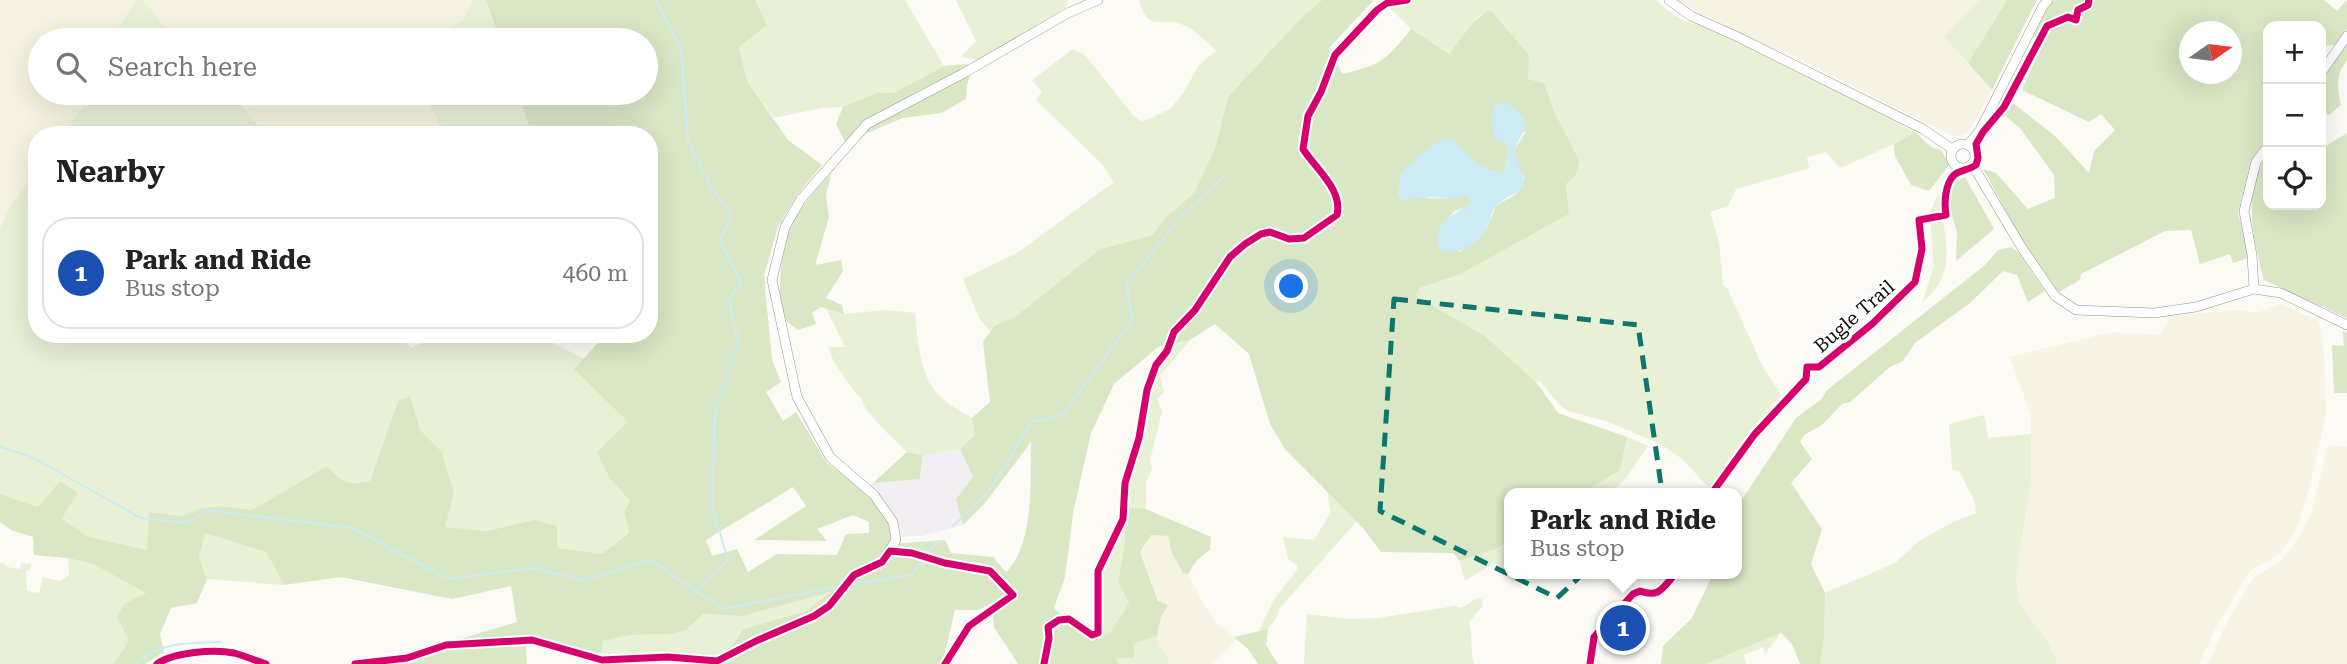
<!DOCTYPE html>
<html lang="en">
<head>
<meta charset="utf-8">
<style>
  body { margin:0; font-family:"Roboto Serif",serif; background:#f2f2f2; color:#222 }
  .controls { position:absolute; right:21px; top:21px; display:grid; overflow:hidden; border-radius:14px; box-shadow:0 7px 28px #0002 }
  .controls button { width:63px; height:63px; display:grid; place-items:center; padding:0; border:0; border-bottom:2px solid #e0e0e0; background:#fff; color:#222; font:35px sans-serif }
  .compass { position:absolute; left:2179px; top:21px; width:63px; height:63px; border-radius:50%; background:#fff; box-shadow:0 7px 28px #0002; rotate:76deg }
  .you { position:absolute; left:1292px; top:287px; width:24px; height:24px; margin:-18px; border:5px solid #fff; border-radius:50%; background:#1a73e8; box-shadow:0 0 0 10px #1a73e833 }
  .badge { display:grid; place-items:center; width:46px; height:46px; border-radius:50%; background:#2563eb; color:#fff; font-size:23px; font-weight:700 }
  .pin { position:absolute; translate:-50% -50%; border:4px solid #fff; box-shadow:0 2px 7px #0006 }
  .popup { position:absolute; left:1504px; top:488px; width:238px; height:91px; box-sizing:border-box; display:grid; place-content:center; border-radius:14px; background:#fff; filter:drop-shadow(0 2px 5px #0005); font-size:23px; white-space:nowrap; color:#767676 }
  .popup b { font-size:26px; color:#222 }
  .popup::after { content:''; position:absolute; left:50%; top:100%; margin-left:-14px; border:14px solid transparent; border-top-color:#fff }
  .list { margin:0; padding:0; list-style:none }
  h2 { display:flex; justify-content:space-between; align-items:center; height:91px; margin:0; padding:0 28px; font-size:30px }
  h2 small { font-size:23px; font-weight:400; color:#767676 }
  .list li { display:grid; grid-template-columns:46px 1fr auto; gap:21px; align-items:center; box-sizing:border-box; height:112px; margin:0 14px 14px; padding:0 14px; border:2px solid #e0e0e0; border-radius:28px }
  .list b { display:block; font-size:26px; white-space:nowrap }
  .list p { margin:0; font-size:23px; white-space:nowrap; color:#767676 }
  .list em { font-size:23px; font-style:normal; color:#767676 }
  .icon { flex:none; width:38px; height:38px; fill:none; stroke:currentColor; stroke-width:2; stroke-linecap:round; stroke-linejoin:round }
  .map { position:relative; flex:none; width:2347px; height:664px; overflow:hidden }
  .search { position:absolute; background:#fff; box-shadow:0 7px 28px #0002; left:28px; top:28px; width:630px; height:77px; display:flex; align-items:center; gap:18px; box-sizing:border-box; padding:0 24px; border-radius:38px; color:#767676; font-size:26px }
  .panel { position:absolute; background:#fff; box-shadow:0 7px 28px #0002; left:28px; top:126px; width:630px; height:217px; border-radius:28px }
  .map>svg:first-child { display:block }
  .industrial { fill:#f2eef1 }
  .farmland { fill:#f7f3e2 }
  .green { fill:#e8f0d6 }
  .forest { fill:#d9e7c5; fill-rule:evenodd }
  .water { fill:#cdebf4 }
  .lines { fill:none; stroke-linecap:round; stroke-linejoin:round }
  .stream { stroke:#cdebf4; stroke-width:2 }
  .minor-casing { stroke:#959593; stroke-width:10 }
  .minor { stroke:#fefefe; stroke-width:9 }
  .cycleway-casing { stroke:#fff; stroke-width:11 }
  .cycleway { stroke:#d6006c; stroke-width:7 }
  .marked { fill:none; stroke:#0f766e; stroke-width:5; stroke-dasharray:14 9; stroke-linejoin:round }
  .labels { text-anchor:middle; stroke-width:7; stroke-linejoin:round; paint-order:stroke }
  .street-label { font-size:19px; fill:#0f0f0f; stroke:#fff }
</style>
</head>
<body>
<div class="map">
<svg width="2347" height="664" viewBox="0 0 2347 664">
  <rect width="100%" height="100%" fill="#fbfaf5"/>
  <!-- industrial -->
  <path class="industrial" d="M960,449L973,477L956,499L963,525L922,536L899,537L895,520L880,496L870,485L873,483L920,479L922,455Z"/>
  <!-- farmland -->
  <path class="farmland" d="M0,0H136L111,40H40V93H90L86,103L63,135H37V170L9,207L0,229Z
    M143,0H473L463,20L434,40H176Z
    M1680,0H1979L1944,37L1992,90L1968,133L1955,137L1787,53L1767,46L1721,24L1716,19L1698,13Z
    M231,93H422L438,121L442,135H266Z
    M2281,304L2319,321L2325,360L2326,416L2309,488L2299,523L2291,538L2278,555L2250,571L2216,627L2199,664H2058L2048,642L2021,606L2018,595L2016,577L2031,479V416L2010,357L2111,332L2160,335L2172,316L2239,310L2256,313Z
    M2328,445L2347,447V664H2208L2228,620L2253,578L2282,560L2301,535L2312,510Z
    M1151,535L1168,536L1172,553L1183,573L1188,574L1206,608L1216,623L1237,639L1211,664H1170L1164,650L1158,646L1157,635L1161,617L1159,602L1140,552Z"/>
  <!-- green -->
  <path class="green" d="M136,0H143L176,40H111Z
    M473,0H486L500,40H434L463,20Z
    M755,0H905L944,66L894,93H877L843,107L821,108L774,118L747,81L739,47L766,25Z
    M956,0H1068L1067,7L980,60L961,57L976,41Z
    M1139,0H1322L1298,21L1228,97L1215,148L1194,193L1162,221L1153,235L1100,249L1015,318L994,326L990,331L979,318L963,279L1017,253L1114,182L1102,164L1036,100L1042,92L1032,80L1073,49L1085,55L1133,115L1142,122L1170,109L1184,92L1199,65L1216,51C1207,42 1197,32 1186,26C1163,15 1148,35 1139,0Z
    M1415,0H1656C1668,10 1682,24 1699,24L1848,95L1915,132L1894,144L1840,168L1826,152L1807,157L1809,168L1736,189L1728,206L1710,212L1719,243L1723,285L1727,288L1762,365L1781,395L1749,432L1710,489L1682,459L1662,445L1609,422L1568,411L1558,403L1540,381L1536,382L1485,336L1415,295L1420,288L1461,274L1569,214L1566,184L1575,176L1580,162L1554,111L1544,83L1528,79L1480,14L1468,33L1449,54L1411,29L1389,7Z
    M1979,0H2007L1968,63L1944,37Z
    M90,93H231L266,135H63L86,103Z
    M422,93H518L532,135H442L438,121Z
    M37,170V334H398L411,348L440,334H536L584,359L575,369L628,422L609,477L630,501L624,512L629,533L602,554L557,548L534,520L487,531L445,527L441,451L420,430L398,401L370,481C347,487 343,483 327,466L252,510L222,506L200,508L183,516L149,512L148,550L86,536L62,518L78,493L38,507L0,494V229L9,207Z
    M1939,193C1943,236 1961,270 1922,303L1934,267L1930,217L1931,210Z
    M826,308L844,314L886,310L915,313C918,343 919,379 944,400C952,407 963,412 972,418L975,435L960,449L922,455L907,452L882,428L866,409L859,395H857L834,362L828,347H845Z
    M1190,340L1160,376L1164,392L1157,399L1162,411L1150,460L1152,469L1146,482V509L1128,507L1127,482L1138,455L1149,389L1157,369L1172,344Z
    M1984,415L1988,438L2031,434V479L2016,577L2018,595L2021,606L2048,642L2058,664H1820L1824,637L1825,593L1895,563L1919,541L1953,522L1976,513L1975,502L1959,471L1952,470L1949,424Z
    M1627,437L1648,446L1626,478L1610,493H1583L1620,470Z
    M1327,492L1357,521L1279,609L1277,617L1268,629L1259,631L1273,601L1297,570V565L1288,559L1283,537L1314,540L1331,512Z
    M1127,517L1123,555L1118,581L1129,603L1110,633L1098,639L1100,633V582L1103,570Z
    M205,533L266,552L284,585L207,579L199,557Z
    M1509,541V574H1522L1513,582L1496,562L1465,581L1460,561L1496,549Z
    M68,558L93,564L147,593L124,604L129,641L113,664H0V563L3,562L7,567L20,569L21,563L31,564V569L26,571L27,591L39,593L43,577L60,581L69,575Z
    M833,591L806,611L743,629L727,653L717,656L670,653L601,654L603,641L630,635L673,634L686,630L703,614L743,616Z
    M1477,598L1482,599L1483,606L1469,622C1473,636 1470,650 1474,664H1304L1307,614L1348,619L1378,618L1455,606L1461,608Z
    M1781,633L1765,654L1763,647L1744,655L1746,664H1705Z
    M1157,635L1158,646L1164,650L1170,664H1119L1116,658H1134V644Z"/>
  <!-- forest -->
  <path class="forest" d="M486,0H755L767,25L739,47L747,81L788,140L822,165L797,195L778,227L764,276L772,360L781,382L766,392L783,421L796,412L826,462L872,497L886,518L894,539L891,544L945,540L951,553L993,557L1006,572C1035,543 1030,481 1031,442L985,503L963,525L956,499L973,477L960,449L975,435L972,418L990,402L983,342L994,326L1015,317L1100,249L1153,235L1162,221L1194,193L1215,148L1228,97L1298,21L1322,0H1374L1328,49L1343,74C1383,64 1386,60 1411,29L1449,54C1461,40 1475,16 1490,10L1529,55L1528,79L1544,83L1554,111L1580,162L1575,176L1566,184L1569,214L1461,274L1420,288L1415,295L1485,336L1536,382L1558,413L1627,437L1620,470L1583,493H1509V541L1496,549L1460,561L1453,553L1381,552L1363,528L1285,449L1270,424L1249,354L1215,324L1190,340L1158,347L1114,384L1091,433L1073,513L1065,577L1054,608L1079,633L1092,641L1110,633L1129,603L1118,581L1123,555L1128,507L1146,509L1211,537L1210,550L1197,560L1188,574L1183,573L1172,553L1168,536L1151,535L1140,552L1158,601L1168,605L1161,617L1157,635L1134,644V658H1116L1119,664H1018L994,627L991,603L979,610H955L942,664H720L743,629L806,611L831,592L743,616L703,614L686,630L673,634L630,635L603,641L601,654L532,636L460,639L517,622L511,586L452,599L341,577L284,585L266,552L205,533L199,557L207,579L197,603L171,608L160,634L164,652L145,664H113L129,641L117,617L124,604L146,593L93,564L68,558L34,555L33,537L11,530L0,522V494L38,507L60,481L78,493L62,518L86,536L147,550L149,512L183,516L200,508L222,506L252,510L327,466C343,483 347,486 370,481L398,401L410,396L420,430L441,451L454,493L445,527L487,531L534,520L557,526V548L602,554L629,533L624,512L630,501L609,477L597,452L628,422L574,369L606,334H649V135H532L518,93H646V40H500ZM1526,131L1515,149L1518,167L1524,177L1516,194L1496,206L1487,228L1480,236L1460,252L1441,225L1455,211L1467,206L1471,201L1466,195C1449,201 1417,198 1398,194L1401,173L1470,158C1480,168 1489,171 1503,173L1509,153L1506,142ZM793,487L806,506L754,540L827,541L817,529L853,515L869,522V533L846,534L837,555L777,554L748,572L737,549L712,556L706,540Z
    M2007,0H2037L1992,90L1968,63Z
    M2055,0H2324L2337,11L2347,0V28L2335,45L2321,46V26H2268V136L2251,161L2238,212L2249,258L2233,263L2230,254L2200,264L2191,230L2165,231L2081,274L2080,280L2059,292C2030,265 2004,205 1983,169L1996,173L2028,209L2055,198L2054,175L2020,128L2004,115L2013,103L2056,137L2089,173L2094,151L2115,130L2101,114L2089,122L2022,90L2043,42L2033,37L2048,7ZM2190,32H2232V74H2190Z
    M2347,45V60C2336,73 2337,89 2341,105L2329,115L2321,112V81Z
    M967,64L971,65L916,92L910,98L864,122L845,142L836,124L843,107L877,93H894L944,66Z
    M971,73L967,85L966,99L941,113L903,118L860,136L869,125Z
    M1915,132L1931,147L1942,151L1949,165L1929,191L1911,185L1895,156L1894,144Z
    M2347,133V318L2264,280C2253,239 2241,191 2268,153V205H2321V149Z
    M832,172L826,194L829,217L815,265L841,260L843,271L826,298L842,305L844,314L821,307L812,313L816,324L798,330C795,327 788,323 786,320C774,298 782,251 790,229C799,207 817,189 832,172Z
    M1965,177L1994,229L1956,261L1957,233L1950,207L1953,182Z
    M2011,247L2019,253L2045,291L2028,302L2017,275L2003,271L1970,303L1915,343L1903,361L1890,367L1850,402L1842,404L1822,425L1804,435L1800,442L1812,459L1791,483L1822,529L1811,564L1825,593L1824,637L1820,664H1800L1792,644L1781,633L1705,664H1661L1663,646L1692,618L1713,574H1737V507L1796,418L1822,399L1826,391L1985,265L1998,250Z
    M2343,331L2347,333V393H2334L2332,345L2344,346Z
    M907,452L922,455L920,479L873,483Z
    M1268,629L1266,645L1278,664H1258L1248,649L1234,637Z
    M526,646L527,664H398L413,662L447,649Z"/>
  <!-- water -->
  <path class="water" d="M1505,102C1533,122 1527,122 1515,149C1517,162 1524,174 1524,186C1516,194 1504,198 1496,206C1491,212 1491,220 1487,227C1480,243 1458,257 1441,250C1427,220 1459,215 1471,201L1466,195L1454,199L1432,197L1402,200L1398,195L1401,173L1430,146L1451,137C1468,153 1478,170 1503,173L1509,154L1506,142L1497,141C1490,131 1492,118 1494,106Z"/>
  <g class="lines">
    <!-- stream -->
    <path class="stream" d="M656,0L681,48L688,142L711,187L731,214L720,242L741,282L729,300L738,342L715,411L712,507L728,560L695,591
      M0,447L30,456L141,518L188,523L206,510L352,528L448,579L534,568L584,580L651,560L695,591L724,609L841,586
      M953,526L988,492L1032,422L1063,415L1132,320L1127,284L1179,219L1225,175
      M928,553L938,541
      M853,584L912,575L922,561
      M137,664C157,641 192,643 221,642"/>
    <!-- minor casing -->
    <g class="minor-casing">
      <path id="minor" d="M1669,0L1691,16L1736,36L1923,129L1952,149
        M2321,73L2347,36
        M1951 156a12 12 0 1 1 24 0a12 12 0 1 1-24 0Z
        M1968,145L1980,130L2043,6L2048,0
        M1972,164L2022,248L2055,296L2076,310L2154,313L2196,307L2254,289L2281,293L2347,325
        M2254,289L2252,255L2244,211L2256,162L2268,146
        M157,664C173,652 215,649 234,653C244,656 255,660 266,664
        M355,664L407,658L446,645L532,640L602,660L668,657L717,661L756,641L814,616L829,606L854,575L882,562L896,540L893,522L874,495L830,457L797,397L772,280L785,227L801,199L867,124L964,73L1068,13L1098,0"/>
    </g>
    <!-- minor -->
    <use href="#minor" class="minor"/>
    <!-- cycleway casing -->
    <g class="cycleway-casing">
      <path id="cycleway" d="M1712,493L1754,435L1806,379L1807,367H1819L1872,324L1915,282L1922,249L1919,220L1946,215C1944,203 1945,184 1954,175C1960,170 1969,170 1976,165L1978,158L1976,144L1983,132L2004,107L2047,26L2068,17L2076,20L2078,10L2088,5L2089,0
        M157,664C173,652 215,649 234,653C244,656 255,660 266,664
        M355,664L407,658L446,645L532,640L602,660L668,657L717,661L756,641L814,616L829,606L854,575L882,562L890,551L912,553L945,563L990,571L1013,595L969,626L945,664
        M1044,664L1049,638L1048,627L1059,620L1069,619L1092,635L1098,633V571L1123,519L1125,483L1139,438L1147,390L1156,365L1167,351L1174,332L1195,310L1230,257L1245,244L1261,234L1270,232L1289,239L1304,238L1337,215C1343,190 1316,169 1303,149L1308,116L1321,92L1335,55L1377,10L1387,3L1407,0
        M1590,664L1594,637L1633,594L1640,591C1659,598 1662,589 1675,574"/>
    </g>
    <!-- cycleway -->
    <use href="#cycleway" class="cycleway"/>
  </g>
  <!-- marked area -->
  <path class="marked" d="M1394,299L1638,325L1663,499L1557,598L1380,511Z"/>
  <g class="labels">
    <!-- street labels -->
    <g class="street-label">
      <text transform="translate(1854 316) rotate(-41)" y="7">Bugle Trail</text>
    </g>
  </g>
</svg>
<div class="controls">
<button>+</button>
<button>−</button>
<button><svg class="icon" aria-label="locate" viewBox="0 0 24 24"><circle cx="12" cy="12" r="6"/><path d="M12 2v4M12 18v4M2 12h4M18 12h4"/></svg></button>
</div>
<svg class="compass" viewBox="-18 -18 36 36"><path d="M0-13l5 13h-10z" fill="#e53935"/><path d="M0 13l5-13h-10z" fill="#767676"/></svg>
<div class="you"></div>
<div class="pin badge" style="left:1623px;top:628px;background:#1a4fb4">1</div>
<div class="popup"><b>Park and Ride</b>Bus stop</div>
<div class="search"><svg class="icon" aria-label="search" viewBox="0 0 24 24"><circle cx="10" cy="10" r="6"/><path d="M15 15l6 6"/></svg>Search here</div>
<section class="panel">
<h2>Nearby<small></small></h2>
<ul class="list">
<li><span class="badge" style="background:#1a4fb4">1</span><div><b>Park and Ride</b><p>Bus stop</p></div><em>460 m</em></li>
</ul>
</section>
</div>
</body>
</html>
